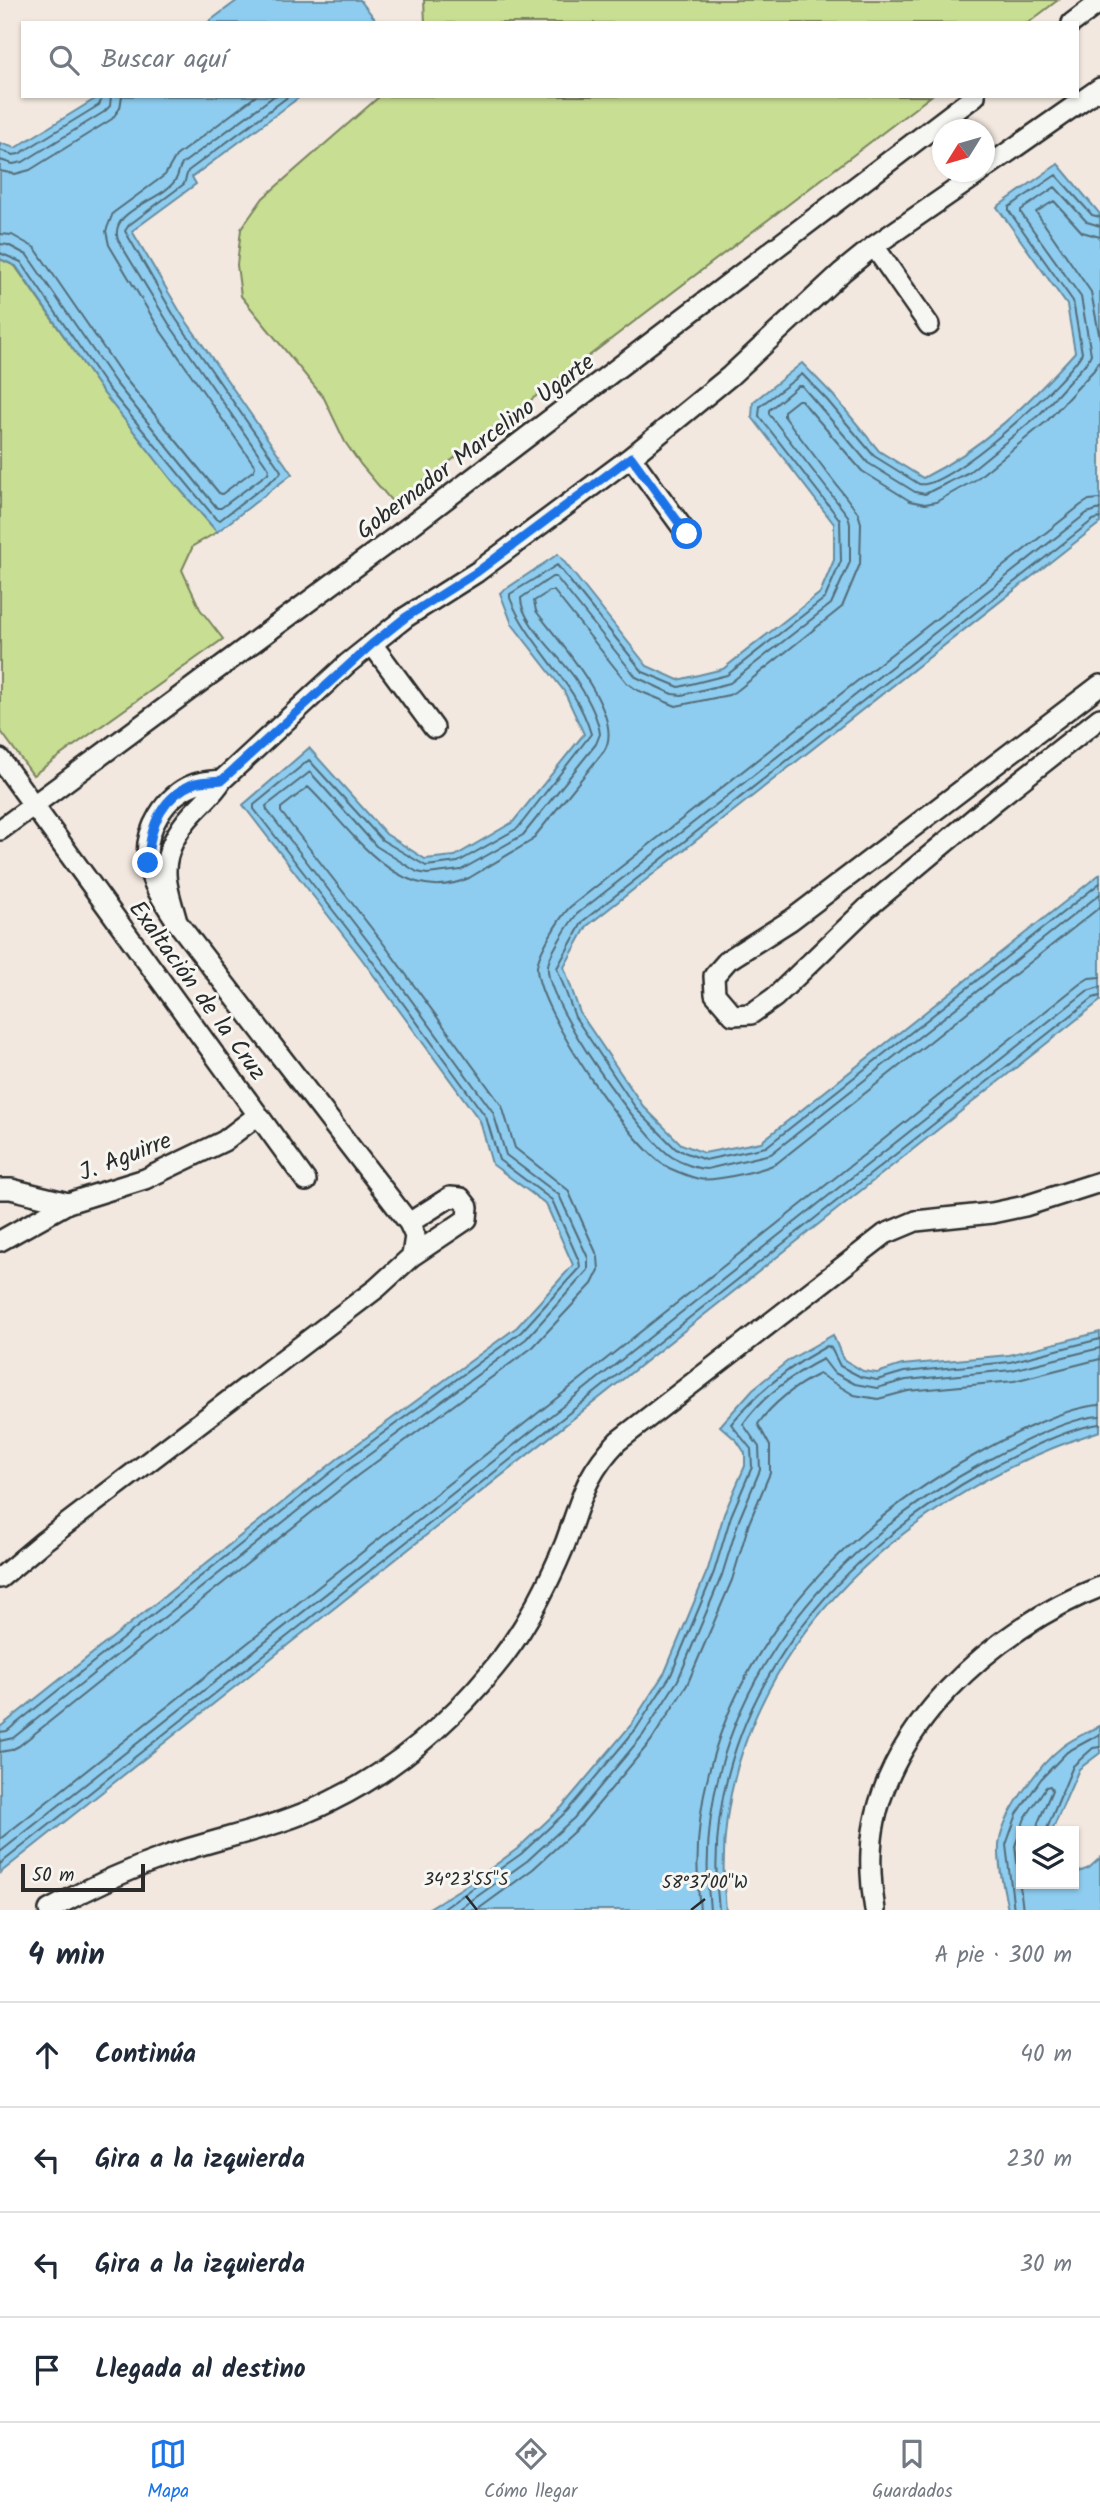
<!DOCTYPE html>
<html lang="es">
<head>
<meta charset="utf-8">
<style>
  body { margin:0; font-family:Kalam,sans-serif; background:#f2f2f3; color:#1f2937 }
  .controls { position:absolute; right:21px; bottom:21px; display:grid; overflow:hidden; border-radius:0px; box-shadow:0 2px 5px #0004 }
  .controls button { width:63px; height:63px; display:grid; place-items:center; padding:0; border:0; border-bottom:2px solid #e0e1e3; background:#fff; color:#1f2937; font:35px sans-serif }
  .compass { position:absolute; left:932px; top:119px; width:63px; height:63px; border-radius:50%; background:#fff; box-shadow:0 2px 5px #0004; rotate:233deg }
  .scale { position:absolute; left:21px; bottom:18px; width:124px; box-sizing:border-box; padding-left:7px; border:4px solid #2b2b2b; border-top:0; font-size:19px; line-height:24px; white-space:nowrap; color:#2b2b2b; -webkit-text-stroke:5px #f6f6f2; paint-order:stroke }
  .stop { position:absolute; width:21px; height:21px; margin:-16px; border:5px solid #1a73e8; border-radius:50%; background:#fff }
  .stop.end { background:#1a73e8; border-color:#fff; box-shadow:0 2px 7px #0008 }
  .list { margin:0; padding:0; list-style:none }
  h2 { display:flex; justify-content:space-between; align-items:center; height:91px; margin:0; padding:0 28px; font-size:30px }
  h2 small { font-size:23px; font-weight:400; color:#747a83 }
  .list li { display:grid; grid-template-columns:46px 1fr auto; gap:21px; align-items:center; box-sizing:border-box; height:105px; padding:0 28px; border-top:2px solid #e0e1e3 }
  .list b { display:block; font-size:26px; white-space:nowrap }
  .list em { font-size:23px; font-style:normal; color:#747a83 }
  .icon { flex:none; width:38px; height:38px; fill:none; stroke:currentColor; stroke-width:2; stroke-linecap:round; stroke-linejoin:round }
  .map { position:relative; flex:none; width:1100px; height:1910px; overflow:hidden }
  .search { position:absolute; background:#fff; box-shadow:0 2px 5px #0004; left:21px; right:21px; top:21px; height:77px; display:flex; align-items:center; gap:18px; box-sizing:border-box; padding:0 24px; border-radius:0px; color:#747a83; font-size:26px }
  .sheet { height:511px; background:#fff }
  nav { display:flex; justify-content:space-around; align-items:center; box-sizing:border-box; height:98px; border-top:2px solid #e0e1e3; background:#fff; font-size:19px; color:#747a83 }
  nav a { display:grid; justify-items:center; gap:4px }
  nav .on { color:#1a73e8 }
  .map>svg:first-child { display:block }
  .green { fill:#c8de93; stroke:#7a845f; stroke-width:2 }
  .water { fill:#8ecdef; stroke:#668ca1; stroke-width:2 }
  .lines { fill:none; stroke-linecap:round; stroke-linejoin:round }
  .shore { stroke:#536c79; stroke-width:2 }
  .street-casing { stroke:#2b2b2b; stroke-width:24 }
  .street { stroke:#f6f6f2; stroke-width:19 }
  .route { stroke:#1a73e8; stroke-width:9 }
  .ticks { fill:none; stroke:#2b2b2b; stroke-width:2.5 }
  .labels { text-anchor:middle; stroke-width:6; stroke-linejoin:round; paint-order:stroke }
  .street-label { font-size:24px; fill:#2b2b2b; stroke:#f6f6f2 }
  .ticks-label { font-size:18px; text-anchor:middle; fill:#2b2b2b; stroke:#f6f6f2; stroke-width:6; stroke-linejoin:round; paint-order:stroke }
</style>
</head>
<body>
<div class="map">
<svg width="1100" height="1910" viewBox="0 0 1100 1910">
  <rect width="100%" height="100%" fill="#f2e8df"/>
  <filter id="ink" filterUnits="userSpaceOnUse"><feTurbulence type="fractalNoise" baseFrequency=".0143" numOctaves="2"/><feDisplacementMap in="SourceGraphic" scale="14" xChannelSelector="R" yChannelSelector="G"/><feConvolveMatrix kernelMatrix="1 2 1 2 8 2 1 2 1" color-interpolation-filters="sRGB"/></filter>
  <g filter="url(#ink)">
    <!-- green -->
    <path class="green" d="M424,0H1058L1028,23H425Z
      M380,96H931L394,504L361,465L345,442L324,398L241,296L237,265L241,229L263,198Z
      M0,259L15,266L102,391L172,480L217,532L193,546L182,570L200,609L223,639L33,775L0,730Z"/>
    <!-- water -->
    <path class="water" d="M238,0H360L378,23H207Z
      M100,96H301L192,177L196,184L132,231L182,315L292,474L217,532L172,480L102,391L16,266L0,259V143L15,148Z
      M1058,164L1100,214V523L587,926L564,967L580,1013L643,1106L681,1144L704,1153L761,1142L1100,874V1001L0,1873V1727L341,1456L517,1327L573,1265L546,1204L492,1164L480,1121L361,958L243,805L309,748L386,834L425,859L455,856L513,822L584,734L564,691L512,624L500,593L558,554L647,666L678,680L723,669L820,593L834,560V524L752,417L753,402L802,363L833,395L879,451L923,478C983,448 1031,401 1075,352L1067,305L997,207Z
      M1100,1332V1431C893,1497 700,1675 726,1910H426L475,1880L517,1849L562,1807L631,1725L665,1672L708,1569L724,1514L745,1466V1453L737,1441L720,1426L753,1389L789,1360L833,1335L843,1359L863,1371L877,1373L902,1365L1009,1355Z
      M1100,1726V1753L1079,1769L1052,1831H1021V1884H1074V1874L1089,1868L1100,1858V1910H1008C1004,1889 998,1867 999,1846C1000,1817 1040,1764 1062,1747C1073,1738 1088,1732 1100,1726Z"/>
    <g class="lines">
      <!-- shore -->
      <path class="shore" d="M0,150L13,155L19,154L99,105L103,96
        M0,160L13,164L23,162L104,112L110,106L111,96
        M0,171L15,174L30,170L112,119L120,108L122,96
        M0,234L12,235L35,248L123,376L219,493L222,494L254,470L255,466L160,330L109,245L106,231L113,213L165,175L176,156L256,96
        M1100,237L1082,232L1054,201L1036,212L1091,292L1100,339
        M0,244L8,245L27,255L115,382L217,508H221L268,473L269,469L169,324L118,240C108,209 164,201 176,179C179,174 178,170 182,164L274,96
        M0,253L21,262L107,387L216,519L220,520L280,474L281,471L176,319L125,231L129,225L184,184L188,171L289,96
        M1100,499L1089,500L1081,505L570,907C560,917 538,953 537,967C536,1008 633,1150 669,1168C678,1172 690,1177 699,1179C714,1182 764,1170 777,1163L1100,907
        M1100,509L1087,513L577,914C569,924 549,954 548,966C544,1002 641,1136 672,1157C681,1163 697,1169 707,1169L771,1154L1100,894
        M1100,518L1093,520L583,921L557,968L575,1017L637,1110L676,1149L705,1160L766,1147L1100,883
        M0,1732L7,1731L345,1461L521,1332L580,1267L579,1261L552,1200L499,1160L486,1117L367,954L254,809V805L309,760L382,840L426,866L458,862L518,828L591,734C576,681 529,647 510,598V594L557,565L643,672L679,687L727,675L825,598L841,561L840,520L759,416L760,406L802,374L827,400L874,456L919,484C947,491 1068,380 1082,353L1073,301L1009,211V207L1056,175L1092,215L1100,217
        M0,1741L13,1738L351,1468L526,1339L588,1270V1258L559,1195L506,1155L493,1112L374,949L267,810L266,806L310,772L376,846L417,872L427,874L461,870L523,835L596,744L600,734C598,718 587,697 578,683C565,660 520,623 521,598L552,577H556L636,677L672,694L682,695L730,683L831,604L850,562V524L848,516L769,414V410L798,386H802L868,463L915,492L925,494L969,472L1040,414L1087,362L1091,354L1081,297L1021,213V210L1055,187L1087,222L1100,226
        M0,1752L11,1750L19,1746L357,1476L533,1347L592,1284L599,1270L598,1257L568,1190L515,1148L502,1106L383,943L281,812V808L308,787C351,828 398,910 469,878L531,841L604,751C627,716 557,639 536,611L534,601L550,591H554L627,683L637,690L676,706L729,695L738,690L842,607L860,564L861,523L858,513L784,416V411L798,400H801L862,471L910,501L925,504L936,502L975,480L1047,421L1094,370L1100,360
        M1046,1831L1073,1766L1093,1748L1100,1747
        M0,1839L1081,983L1089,978L1100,977
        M0,1852L1087,991L1100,987
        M0,1864L1093,998L1100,996
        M442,1910L521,1854L567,1811L636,1729L671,1675L714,1572L731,1516L752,1467L751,1449L731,1424C758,1391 790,1366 827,1346L831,1348L840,1366L861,1377L877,1380L904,1372L1010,1362L1100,1339
        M458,1910L527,1861L574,1818L643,1735L678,1680L722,1575L739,1520L760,1470L759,1447L743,1424C762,1397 793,1374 823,1359L833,1372L855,1384L877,1388L906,1380L1012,1370L1100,1348
        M477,1910L533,1869L581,1825L651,1741L687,1685L732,1580L749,1523L770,1473V1446L758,1424C772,1404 796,1385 819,1374L854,1395L878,1399L908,1391L1014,1381L1100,1359
        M700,1910C677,1710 810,1545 977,1454C1007,1437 1067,1406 1100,1405
        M710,1910C688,1713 818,1552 983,1463C1012,1447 1068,1417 1100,1416
        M719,1910C696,1717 827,1558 987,1470C1018,1454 1066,1428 1100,1424
        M1014,1910L1006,1845L1017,1814L1041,1779L1067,1752L1100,1734
        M1023,1910L1015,1846L1025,1818L1046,1787L1050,1786L1052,1790L1038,1823L1037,1831"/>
      <!-- street casing -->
      <g class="street-casing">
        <path id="street" d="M1072,23L1100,2
          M984,169L1100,88
          M874,246L929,325
          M631,457L687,534
          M372,644L434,728
          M1100,685L791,920L728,960L714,976L715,994L733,1015L751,1014L775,997L867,908L996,800L1100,718
          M0,759L306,1181
          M222,780C214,781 203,781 195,784C165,795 143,831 148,863C151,885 166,904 177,922C173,906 166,888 166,873C165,851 179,828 193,813C204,801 214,793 222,780L347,664L372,644L406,617L477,572L631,457L730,376L842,272L874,246L981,172
          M0,830L401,533L975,96
          M177,922L409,1223L415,1236L412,1256
          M0,1189H11L68,1203L145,1179L224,1141L258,1115
          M0,1241L68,1203
          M0,1578L44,1541L377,1288L412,1256L467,1219L468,1207L461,1198L450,1197L409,1223
          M49,1910C90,1887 131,1868 175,1853C227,1836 282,1826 331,1801C395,1770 449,1723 494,1668C524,1632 547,1587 565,1544C581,1501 584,1476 618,1441L885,1234L916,1221L992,1213L1025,1206L1100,1182
          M875,1910C872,1891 870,1871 871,1852C876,1732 996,1627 1100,1587"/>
      </g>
      <!-- street -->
      <use href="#street" class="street"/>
    </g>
  </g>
  <g class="lines" filter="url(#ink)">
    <!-- route -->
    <path class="route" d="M148,863C149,829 160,797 195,783C203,781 214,781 222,780L372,644L406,617L477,572L631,457L687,534"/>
  </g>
  <!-- ticks -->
  <path class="ticks" d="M466,1896L477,1910M691,1910L705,1899"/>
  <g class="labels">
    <!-- street labels -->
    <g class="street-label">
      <text transform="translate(475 446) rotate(-37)" y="8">Gobernador Marcelino Ugarte</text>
      <text transform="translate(198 990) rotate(54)" y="8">Exaltación de la Cruz</text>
      <text transform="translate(125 1156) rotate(-21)" y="8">J. Aguirre</text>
    </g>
  </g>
  <g class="ticks-label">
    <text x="466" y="1885">34°23'55"S</text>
    <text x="705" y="1888">58°37'00"W</text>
  </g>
</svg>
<div class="controls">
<button><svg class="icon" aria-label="layers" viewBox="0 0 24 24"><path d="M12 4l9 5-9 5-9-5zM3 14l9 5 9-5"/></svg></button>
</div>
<svg class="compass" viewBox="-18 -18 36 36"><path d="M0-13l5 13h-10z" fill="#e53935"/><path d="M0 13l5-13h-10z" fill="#747a83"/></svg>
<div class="scale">50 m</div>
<div class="stop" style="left:687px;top:534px"></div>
<div class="stop end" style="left:148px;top:863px"></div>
<div class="search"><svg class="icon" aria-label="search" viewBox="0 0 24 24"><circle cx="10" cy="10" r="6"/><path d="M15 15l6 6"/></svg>Buscar aquí</div>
</div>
<section class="sheet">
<h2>4 min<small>A pie · 300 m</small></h2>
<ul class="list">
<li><svg class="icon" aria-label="ahead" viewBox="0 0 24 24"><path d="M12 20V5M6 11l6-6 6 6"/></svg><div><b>Continúa</b></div><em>40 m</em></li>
<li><svg class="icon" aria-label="left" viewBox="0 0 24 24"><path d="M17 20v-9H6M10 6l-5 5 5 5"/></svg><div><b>Gira a la izquierda</b></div><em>230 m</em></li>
<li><svg class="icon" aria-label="left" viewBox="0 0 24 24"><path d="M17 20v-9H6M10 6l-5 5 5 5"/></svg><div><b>Gira a la izquierda</b></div><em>30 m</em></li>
<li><svg class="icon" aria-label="arrive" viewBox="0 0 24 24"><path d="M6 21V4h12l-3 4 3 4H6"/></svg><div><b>Llegada al destino</b></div></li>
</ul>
</section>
<nav>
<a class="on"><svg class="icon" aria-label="map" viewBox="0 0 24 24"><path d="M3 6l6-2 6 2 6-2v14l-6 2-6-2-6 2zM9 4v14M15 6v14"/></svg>Mapa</a>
<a><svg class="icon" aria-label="directions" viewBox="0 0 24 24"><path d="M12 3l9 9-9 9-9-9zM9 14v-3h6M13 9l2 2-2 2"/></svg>Cómo llegar</a>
<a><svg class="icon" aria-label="saved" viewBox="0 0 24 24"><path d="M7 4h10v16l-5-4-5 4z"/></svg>Guardados</a>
</nav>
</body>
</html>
